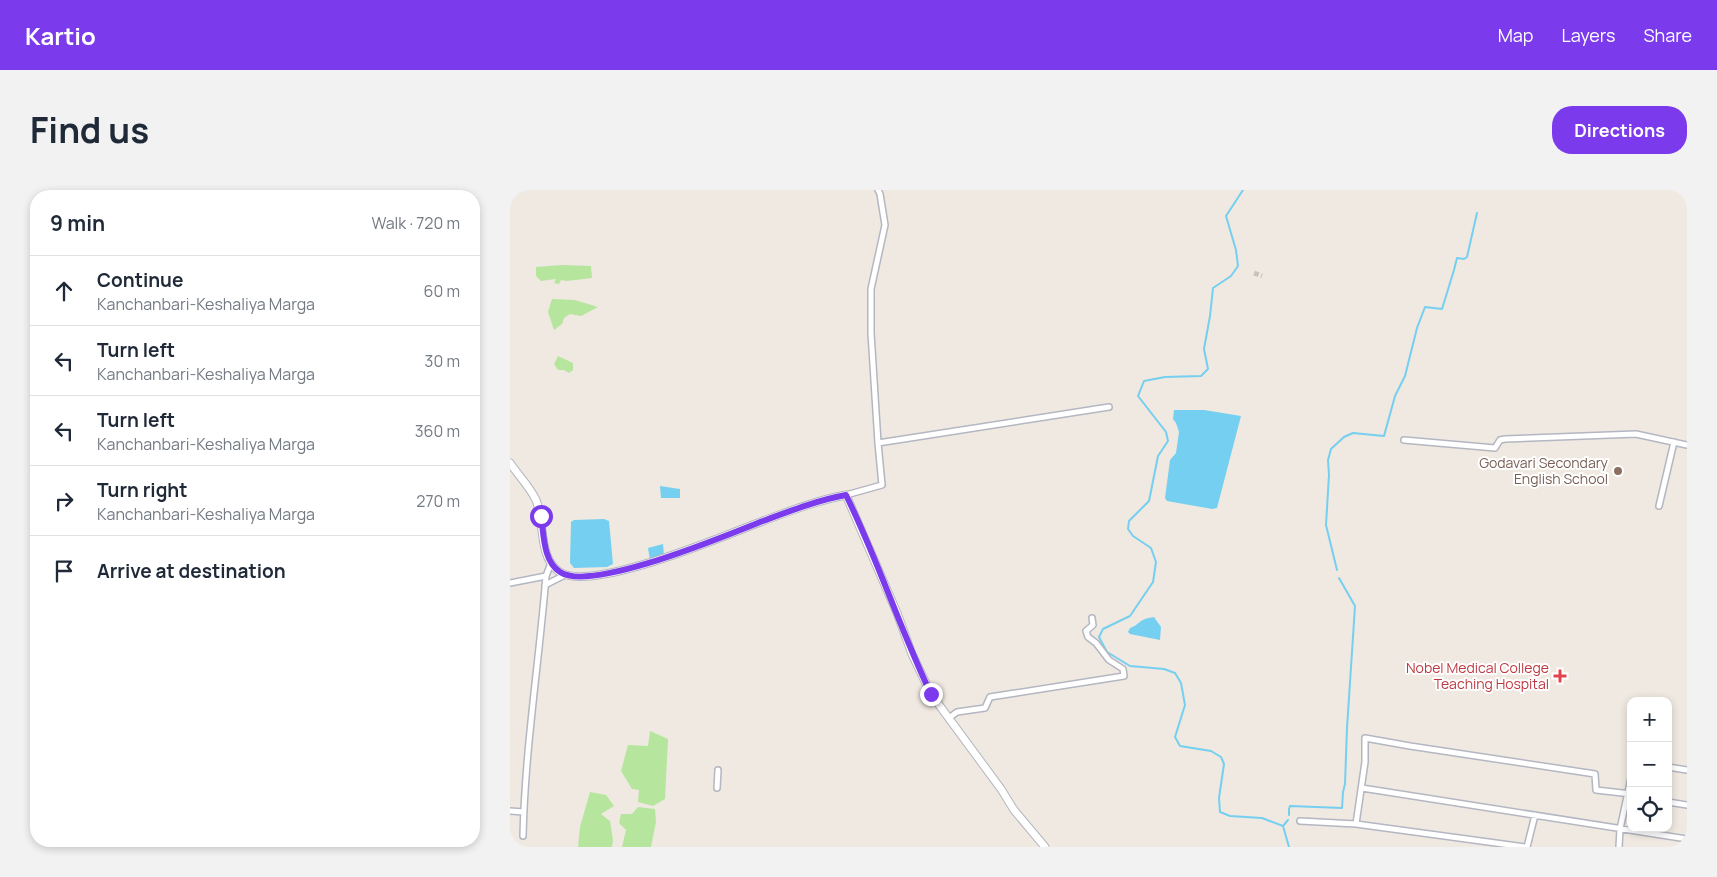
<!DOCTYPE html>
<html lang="en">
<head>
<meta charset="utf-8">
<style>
  body { margin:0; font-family:Manrope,sans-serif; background:#f2f2f3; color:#1f2937 }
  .controls { position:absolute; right:15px; bottom:15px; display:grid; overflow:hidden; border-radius:10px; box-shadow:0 2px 8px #0003 }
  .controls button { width:45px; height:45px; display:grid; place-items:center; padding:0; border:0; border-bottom:1px solid #e0e1e3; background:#fff; color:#1f2937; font:25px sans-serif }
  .stop { position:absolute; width:15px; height:15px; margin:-11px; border:4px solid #7c3aed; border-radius:50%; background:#fff }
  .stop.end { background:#7c3aed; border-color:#fff; box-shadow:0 1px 5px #0008 }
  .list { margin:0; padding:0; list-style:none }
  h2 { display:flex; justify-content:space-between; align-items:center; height:65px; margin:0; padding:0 20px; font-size:21px }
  h2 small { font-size:16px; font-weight:400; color:#747a83 }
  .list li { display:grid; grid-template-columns:32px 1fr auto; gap:15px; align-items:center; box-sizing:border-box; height:70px; padding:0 20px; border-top:1px solid #e0e1e3 }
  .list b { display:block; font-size:19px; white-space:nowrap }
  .list p { margin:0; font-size:16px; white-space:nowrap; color:#747a83 }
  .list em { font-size:16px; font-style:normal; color:#747a83 }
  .icon { flex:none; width:28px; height:28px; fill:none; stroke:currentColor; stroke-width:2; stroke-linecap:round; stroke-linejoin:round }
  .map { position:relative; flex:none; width:1177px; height:657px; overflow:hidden; border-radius:20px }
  header { display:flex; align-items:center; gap:30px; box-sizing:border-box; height:70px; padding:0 25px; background:#7c3aed; color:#fff }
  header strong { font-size:24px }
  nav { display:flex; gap:28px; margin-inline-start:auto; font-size:18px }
  .intro { display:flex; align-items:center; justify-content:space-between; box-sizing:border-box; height:120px; padding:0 30px }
  h1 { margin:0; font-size:35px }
  .button { padding:12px 22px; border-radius:20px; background:#7c3aed; color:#fff; font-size:18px; font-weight:700 }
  main { display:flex; gap:30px; padding:0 30px }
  aside { flex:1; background:#fff; border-radius:20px; box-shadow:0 2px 8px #0003 }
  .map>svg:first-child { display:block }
  .green { fill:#b6e59e }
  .water { fill:#75cff0 }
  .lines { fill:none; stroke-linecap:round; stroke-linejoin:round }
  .stream { stroke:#75cff0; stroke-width:2 }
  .street-tunnel { stroke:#c8c4bd; stroke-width:5; stroke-dasharray:5 2.5; stroke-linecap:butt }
  .street-casing { stroke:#b4b7c1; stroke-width:8 }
  .secondary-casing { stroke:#b4b7c1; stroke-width:9 }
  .street { stroke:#fff; stroke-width:5 }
  .secondary { stroke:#fff; stroke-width:7 }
  .route { stroke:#7c3aed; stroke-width:6 }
  .education-dot { fill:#8d6e63; stroke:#fff; stroke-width:2 }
  .health-dot { fill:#e0444e; stroke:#fff; stroke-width:2 }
  .labels { text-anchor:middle; stroke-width:4; stroke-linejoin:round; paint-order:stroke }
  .education-label { font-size:14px; fill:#785e54; stroke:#fff; text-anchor:end }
  .health-label { font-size:14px; fill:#be3a42; stroke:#fff; text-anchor:end }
</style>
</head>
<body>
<header>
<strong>Kartio</strong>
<nav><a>Map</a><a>Layers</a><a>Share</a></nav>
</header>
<div class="intro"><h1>Find us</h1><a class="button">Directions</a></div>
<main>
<aside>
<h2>9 min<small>Walk · 720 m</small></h2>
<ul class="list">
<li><svg class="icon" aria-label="ahead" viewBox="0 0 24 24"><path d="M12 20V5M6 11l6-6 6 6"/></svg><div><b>Continue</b><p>Kanchanbari-Keshaliya Marga</p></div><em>60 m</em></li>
<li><svg class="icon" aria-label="left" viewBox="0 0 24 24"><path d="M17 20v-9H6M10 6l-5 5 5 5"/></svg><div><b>Turn left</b><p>Kanchanbari-Keshaliya Marga</p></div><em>30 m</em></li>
<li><svg class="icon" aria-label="left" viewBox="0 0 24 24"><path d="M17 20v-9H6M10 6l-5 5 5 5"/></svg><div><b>Turn left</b><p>Kanchanbari-Keshaliya Marga</p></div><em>360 m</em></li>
<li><svg class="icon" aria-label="right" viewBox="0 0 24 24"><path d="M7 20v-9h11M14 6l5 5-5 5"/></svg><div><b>Turn right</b><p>Kanchanbari-Keshaliya Marga</p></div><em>270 m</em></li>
<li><svg class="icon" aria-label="arrive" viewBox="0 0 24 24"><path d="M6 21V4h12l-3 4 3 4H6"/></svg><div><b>Arrive at destination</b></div></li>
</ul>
</aside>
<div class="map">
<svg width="1177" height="657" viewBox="0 0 1177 657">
  <rect width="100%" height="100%" fill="#efe9e1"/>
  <!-- green -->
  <path class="green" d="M52,75L81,76L82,88L57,91L51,90L49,94L44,93L46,89L31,91L26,86V77Z
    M42,109L65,110L88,117L71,126L60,124L54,128L52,134L44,140L38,122Z
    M48,166L63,173V180L59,183L54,180H48L44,174Z
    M140,541L158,549L155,609L143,616L128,612L129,600L122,599L111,581L118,555L138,556Z
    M80,602L96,605L104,616L91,624L100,631L103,650L102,657H68L70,637Z
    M128,617L145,619L146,632L141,657H112L116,640L109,633L111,624H122Z"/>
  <!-- water -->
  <path class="water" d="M664,220H694L731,226L707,318L702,319L657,311L655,308L660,270L666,263L669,242L666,233L663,229Z
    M150,296L170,299V308H151Z
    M94,329L99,331L103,374L97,377L64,378L60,373L61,332L64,330Z
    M153,354L154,366L140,370L138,358Z
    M644,427L651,437L650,450L620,444L618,442L620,438C631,434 628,429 644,427Z"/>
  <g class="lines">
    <!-- stream -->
    <path class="stream" d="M733,0L716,26L726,60L728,76L721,86L703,98L700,126L694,159L698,179L691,186L655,187L634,191L628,206L656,242L658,251L648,266L639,311L619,331L618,339L623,346L641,358L646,372L643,392L620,426L593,439L589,447L597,462L620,476L654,479L665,483L671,493L675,515L665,547L670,556L701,561L711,567L714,574L709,608L710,622L720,626L752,628L773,636L779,657
      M827,380L816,335L819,285L818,270L821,259L834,247L843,243L874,246L885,206L895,186L907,138L915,117L932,119L944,80L947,68L954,69L957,67L967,23
      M779,625V619L780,616L832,618L833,602L835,594L837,538L845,416L829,388
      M773,636L778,630"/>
    <!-- street-tunnel -->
    <path class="street-tunnel" d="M744,83L752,86"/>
    <!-- street casing -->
    <g class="street-casing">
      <path id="street" d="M894,250L985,258L990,250L995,249L1126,244L1177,255
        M368,253L599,217
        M336,305L372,295L368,253L361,143V99L375,35L370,4L368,0
        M1149,316L1164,252
        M0,393L36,386
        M35,395L55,385
        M439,528L447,522L475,518L480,507L614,486L613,479L599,470L586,453L578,447L576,441L583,435L582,428
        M1158,577L1177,580
        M207,598L208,580
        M852,598L1177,649
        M1158,612L1177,615
        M0,621L14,622
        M790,631L846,634L1015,657
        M846,634L855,572V548L900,556L1085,584L1086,600L1121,604
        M13,646C15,559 29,473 36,386L41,373
        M1017,657L1025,625
        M1109,657L1110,639L1121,588"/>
    </g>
    <!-- secondary casing -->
    <g class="secondary-casing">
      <path id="secondary" d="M0,273C8,285 20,297 26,310C35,332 28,365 48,381C78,405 218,344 253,331C280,321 308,310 336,305L387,423L402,464L421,504L491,599L504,620L535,657"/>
    </g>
    <!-- street -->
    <use href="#street" class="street"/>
    <!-- secondary -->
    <use href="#secondary" class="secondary"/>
  </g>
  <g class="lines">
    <!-- route -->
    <path class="route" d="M31,326C34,345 33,371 50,382C81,403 217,345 253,331C280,321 308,310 336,305C368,370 390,439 421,504"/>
  </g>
  <!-- markers -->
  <circle class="education-dot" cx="1108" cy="281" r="5"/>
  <path class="health-dot" d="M1047.5 478.5h5v5h5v5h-5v5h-5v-5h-5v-5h5z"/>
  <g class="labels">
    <!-- education labels -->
    <g class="education-label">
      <text x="1098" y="278">Godavari Secondary<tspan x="1098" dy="16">English School</tspan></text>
    </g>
    <!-- health labels -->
    <g class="health-label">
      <text x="1039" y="483">Nobel Medical College<tspan x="1039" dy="16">Teaching Hospital</tspan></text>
    </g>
  </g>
</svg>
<div class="controls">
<button>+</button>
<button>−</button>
<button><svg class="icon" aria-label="locate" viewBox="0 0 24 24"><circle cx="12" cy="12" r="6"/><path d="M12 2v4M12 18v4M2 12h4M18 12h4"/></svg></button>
</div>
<div class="stop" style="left:31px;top:326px"></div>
<div class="stop end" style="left:421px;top:504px"></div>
</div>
</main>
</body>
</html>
